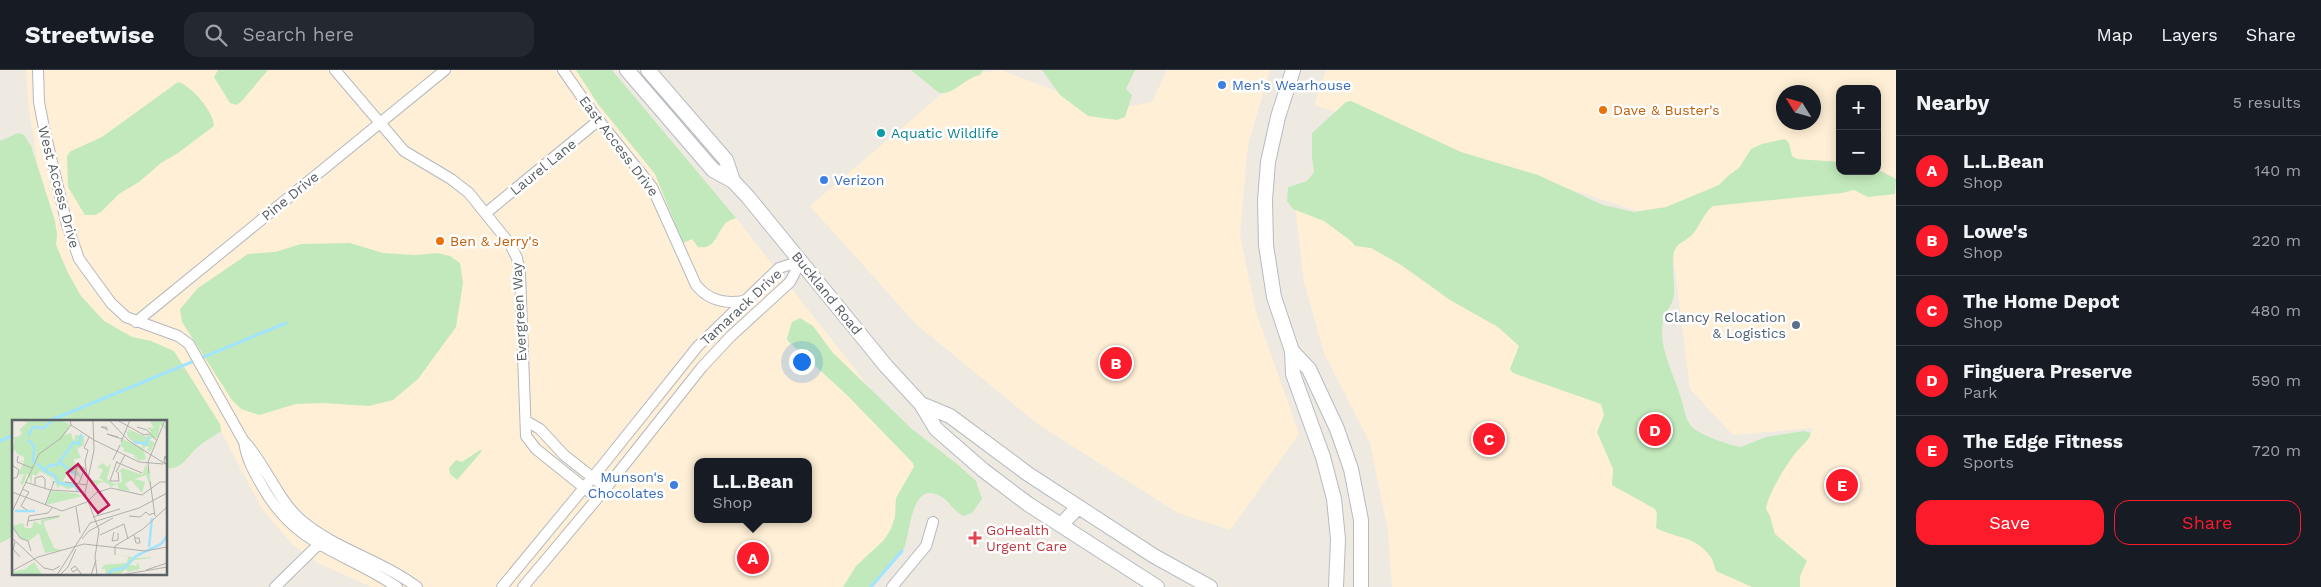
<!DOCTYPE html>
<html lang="en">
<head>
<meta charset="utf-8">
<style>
  body { margin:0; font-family:"Work Sans",sans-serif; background:#242831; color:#f1f3f6 }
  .controls { position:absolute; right:15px; top:15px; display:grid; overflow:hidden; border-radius:10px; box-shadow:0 2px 12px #0003 }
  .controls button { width:45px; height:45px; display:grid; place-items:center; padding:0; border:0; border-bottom:1px solid #363941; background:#171b24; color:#f1f3f6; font:25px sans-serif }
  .compass { position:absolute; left:1776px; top:15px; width:45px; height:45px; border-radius:50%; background:#171b24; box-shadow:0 2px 12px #0003; rotate:307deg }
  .you { position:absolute; left:801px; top:291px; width:18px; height:18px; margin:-12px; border:4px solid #fff; border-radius:50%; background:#1a73e8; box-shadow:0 0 0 8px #1a73e833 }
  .badge { display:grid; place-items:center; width:32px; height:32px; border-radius:50%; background:#fb1b2b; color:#fff; font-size:16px; font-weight:700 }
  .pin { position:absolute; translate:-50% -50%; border:2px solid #fff; box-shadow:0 1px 5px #0006 }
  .popup { position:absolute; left:694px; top:388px; width:118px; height:65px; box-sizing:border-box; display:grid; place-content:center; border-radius:10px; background:#171b24; filter:drop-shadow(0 1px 4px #0005); font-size:16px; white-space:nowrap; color:#9ea1a6 }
  .popup b { font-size:19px; color:#f1f3f6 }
  .popup::after { content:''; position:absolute; left:50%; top:100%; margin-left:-10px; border:10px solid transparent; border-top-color:#171b24 }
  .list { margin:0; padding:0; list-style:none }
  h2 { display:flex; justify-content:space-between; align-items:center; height:65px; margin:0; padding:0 20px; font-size:21px }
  h2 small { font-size:16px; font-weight:400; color:#9ea1a6 }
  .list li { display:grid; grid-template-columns:32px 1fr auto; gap:15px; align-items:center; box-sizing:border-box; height:70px; padding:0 20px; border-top:1px solid #363941 }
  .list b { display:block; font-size:19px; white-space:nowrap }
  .list p { margin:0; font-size:16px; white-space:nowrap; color:#9ea1a6 }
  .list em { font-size:16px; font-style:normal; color:#9ea1a6 }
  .actions { display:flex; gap:10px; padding:15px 20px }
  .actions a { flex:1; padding:11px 0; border:1px solid #fb1b2b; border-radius:15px; text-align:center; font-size:18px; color:#fb1b2b }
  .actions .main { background:#fb1b2b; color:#fff }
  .icon { flex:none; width:28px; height:28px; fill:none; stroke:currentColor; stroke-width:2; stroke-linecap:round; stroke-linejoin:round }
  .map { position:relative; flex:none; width:1896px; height:517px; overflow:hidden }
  header { display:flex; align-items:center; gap:30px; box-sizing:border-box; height:70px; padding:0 25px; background:#171b24; border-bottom:1px solid #363941 }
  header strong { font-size:24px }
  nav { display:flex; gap:28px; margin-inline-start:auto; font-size:18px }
  .search { width:350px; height:45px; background:#242831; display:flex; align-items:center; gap:12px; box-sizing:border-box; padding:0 18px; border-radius:15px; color:#9ea1a6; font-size:19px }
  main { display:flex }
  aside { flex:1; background:#171b24 }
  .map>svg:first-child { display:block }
  .commercial { fill:#ffefd6; fill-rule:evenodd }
  .green { fill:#c2e9bb }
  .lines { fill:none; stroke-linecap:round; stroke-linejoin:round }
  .stream { stroke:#a1e4ff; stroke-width:3 }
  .street-casing { stroke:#b4b9bd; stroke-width:12 }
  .secondary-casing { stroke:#b5bbc0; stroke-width:16 }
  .street { stroke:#fff; stroke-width:10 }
  .secondary { stroke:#fff; stroke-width:14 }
  .shop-dot { fill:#3f7fe0; stroke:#fff; stroke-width:2 }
  .food-dot { fill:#e8710a; stroke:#fff; stroke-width:2 }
  .culture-dot { fill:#0f9aa8; stroke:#fff; stroke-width:2 }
  .service-dot { fill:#5c6f8a; stroke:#fff; stroke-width:2 }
  .health-dot { fill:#e0444e; stroke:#fff; stroke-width:2 }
  .labels { text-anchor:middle; stroke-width:5; stroke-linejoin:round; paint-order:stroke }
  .shop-label { font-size:14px; fill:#366cbe; stroke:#fff; text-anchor:start }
  .food-label { font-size:14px; fill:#c56008; stroke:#fff; text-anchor:start }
  .culture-label { font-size:14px; fill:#0d838f; stroke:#fff; text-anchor:start }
  .street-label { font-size:14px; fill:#5a6064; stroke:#fff }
  .service-label { font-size:14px; fill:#4e5e75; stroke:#fff; text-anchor:end }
  .health-label { font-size:14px; fill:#be3a42; stroke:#fff; text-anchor:start }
  .inset-river { fill:none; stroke:#a1e4ff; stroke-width:2.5 }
  .inset-road { fill:none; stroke:#afafab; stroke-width:1 }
  .view { fill:#c2185b; fill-opacity:0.15; stroke:#c2185b; stroke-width:2.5 }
  .inset-edge { fill:none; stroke:#5a6064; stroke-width:2.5 }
</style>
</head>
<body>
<header>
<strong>Streetwise</strong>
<div class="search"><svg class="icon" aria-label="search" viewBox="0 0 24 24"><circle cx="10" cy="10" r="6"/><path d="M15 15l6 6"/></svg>Search here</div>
<nav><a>Map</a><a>Layers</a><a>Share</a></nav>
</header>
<main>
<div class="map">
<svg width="1896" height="517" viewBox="0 0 1896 517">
  <rect width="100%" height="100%" fill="#efeae1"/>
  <!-- commercial -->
  <path class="commercial" d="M26,0H576L598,34L655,104L683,173L692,169L716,170L725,153L736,148L873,322L833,283L813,256L792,252L787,268L788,271L847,325L913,393L914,396L896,428L895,447L891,459L884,470L856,496L843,517H372L318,493L292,474L262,439L221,361L220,354L202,327L151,271L132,267L104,251L81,226L68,203L56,175L57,165L55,151L38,95L28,33ZM698,392H808V449H698Z
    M1001,0L1109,41L1152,32L1167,0H1270L1248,75L1240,165L1256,242L1299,364L1230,460L1178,443L1039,355L916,254L810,136L964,5Z
    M1326,0H1896V517H1797L1757,432L1814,358L1733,365L1690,319L1671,169L1649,145L1314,35ZM1840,19H1877V101H1840ZM1784,22H1814V52H1784Z
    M1293,120L1450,230L1498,257L1515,272L1540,287L1619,331L1660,442L1662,458L1711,478L1759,517H1392L1388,461L1370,373L1324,283L1304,212Z"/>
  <!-- green -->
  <path class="green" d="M218,0H268L241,32L236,35L230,33L214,7Z
    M576,0H612L736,148C733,149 727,151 725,154C716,163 716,180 698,177L692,169L683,173L655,104L598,34Z
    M911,0H983L980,5C965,8 954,25 939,23Z
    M1042,0H1135L1126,19L1132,25L1125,47L1117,50L1088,46L1060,25Z
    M178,12C191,15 214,42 214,56L178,83L161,93L139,112L119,124L101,142L95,145H85L68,117L67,86L71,81L102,67Z
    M1351,31L1461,82L1538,105L1603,135L1634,142L1666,137L1719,115L1729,105L1739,98L1751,79L1762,74L1785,69L1789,73L1792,86L1797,89L1840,92V101H1877V99L1896,109L1895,124L1868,127L1854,120L1842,123L1713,136C1704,143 1700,155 1693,164C1687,171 1677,172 1674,182C1671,194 1675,211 1674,224C1672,239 1664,242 1663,251C1658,277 1673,302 1680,325C1684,336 1684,348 1692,357C1698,364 1731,376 1741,377L1766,367L1804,361L1811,363C1809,372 1799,377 1794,385C1785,397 1768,424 1766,439L1770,446L1775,464L1807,491L1800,506V517H1752L1716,501C1714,496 1714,491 1710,486C1694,465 1677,469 1656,458L1657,443L1655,439L1612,415L1613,399L1597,362L1604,345L1601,334L1513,303L1510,299L1519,276L1498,257L1450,230L1403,196L1371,178L1355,176L1351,171L1324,151L1293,139L1287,131L1288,117L1307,111L1314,102L1312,88V63L1346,32Z
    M18,63L24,65L31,76L55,151L57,165L56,175L68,203L81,226L104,251L132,267L151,271L174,281L220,354L221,361C214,367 205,370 198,377C187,386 183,400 166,398V351H14V466L0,473V71Z
    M350,173L383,183L416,185L437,183L450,186L460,193L463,213L456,257L418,309L393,330L369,336L323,333L296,334L259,345L241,339L232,330L182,252L180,239L198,218L248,184L275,182L301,174Z
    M800,248L813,256L833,283L912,359L957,394L976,411L982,429L972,443L963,446C952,440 948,428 936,424C910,415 910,467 904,478C895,492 882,504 872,517H843L856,496L884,470L891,459L895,447L896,428L914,397L913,393L847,325L788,271L787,268L792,252Z
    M480,380L482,381L457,410L450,404L449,398L456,390L462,392Z"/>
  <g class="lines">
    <!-- stream -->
    <path class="stream" d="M49,351L286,253
      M0,371L14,365
      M871,517L902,481"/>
    <!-- street casing -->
    <g class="street-casing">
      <path id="street" d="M38,0L39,32L44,58L67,155L79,189L111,233L126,247L178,266L189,274L243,370C266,394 276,428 301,450C335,479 381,490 417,517
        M335,0L404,81L451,109L469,123L510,174L517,188L520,203L526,366L536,379L597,428
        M563,0L593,43L652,117L696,215C709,231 725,234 744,231
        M486,143L599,50
        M136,252L445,0
        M526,351L540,359L564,385L606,418
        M244,371C246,388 254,402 262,416C297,478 344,481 397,517
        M275,517L322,471
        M502,517L602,396L698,276L779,198L801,191
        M523,517L606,418L702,297L731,266L790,212L801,191
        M892,517L926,476L933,452"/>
    </g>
    <!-- secondary casing -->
    <g class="secondary-casing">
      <path id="secondary" d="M627,0L713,100L733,111L748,127L886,296L921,334L936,359L983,400L1028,434L1157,517
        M648,0L726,90L733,111
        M1293,0L1278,47L1268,92L1265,130L1266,175L1274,227L1292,281L1293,304L1323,387L1334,429L1338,469L1336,517
        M1292,281L1309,299L1337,359L1351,399L1361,450V517
        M921,334L950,346L1028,404L1154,486L1210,517
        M1061,455L1078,437"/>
    </g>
    <!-- street -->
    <use href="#street" class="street"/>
    <!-- secondary -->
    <use href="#secondary" class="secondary"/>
  </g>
  <!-- markers -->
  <g class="shop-dot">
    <circle cx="1222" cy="15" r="5"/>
    <circle cx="824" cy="110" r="5"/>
    <circle cx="674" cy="415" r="5"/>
  </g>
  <g class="food-dot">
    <circle cx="1603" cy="40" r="5"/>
    <circle cx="440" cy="171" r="5"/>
  </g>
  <circle class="culture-dot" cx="881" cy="63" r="5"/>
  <circle class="service-dot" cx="1796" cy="255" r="5"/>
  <path class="health-dot" d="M972.5 460.5h5v5h5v5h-5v5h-5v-5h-5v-5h5z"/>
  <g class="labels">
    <!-- shop labels -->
    <g class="shop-label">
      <text x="1232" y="20">Men's Wearhouse</text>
      <text x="834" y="115">Verizon</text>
      <text x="664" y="412" text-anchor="end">Munson's<tspan x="664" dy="16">Chocolates</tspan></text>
    </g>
    <!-- food labels -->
    <g class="food-label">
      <text x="1613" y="45">Dave &amp; Buster's</text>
      <text x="450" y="176">Ben &amp; Jerry's</text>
    </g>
    <!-- culture labels -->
    <g class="culture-label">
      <text x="891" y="68">Aquatic Wildlife</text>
    </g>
    <!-- street labels -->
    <g class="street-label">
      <text transform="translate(619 76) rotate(53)" y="5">East Access Drive</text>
      <text transform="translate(543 97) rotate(-39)" y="5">Laurel Lane</text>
      <text transform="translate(59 117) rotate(75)" y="5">West Access Drive</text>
      <text transform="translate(290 126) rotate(-39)" y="5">Pine Drive</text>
      <text transform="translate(827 223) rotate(51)" y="5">Buckland Road</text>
      <text transform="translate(741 237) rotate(-43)" y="5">Tamarack Drive</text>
      <text transform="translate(519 242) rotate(-93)" y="5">Evergreen Way</text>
    </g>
    <!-- service labels -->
    <g class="service-label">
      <text x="1786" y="252">Clancy Relocation<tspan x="1786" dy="16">&amp; Logistics</tspan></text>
    </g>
    <!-- health labels -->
    <g class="health-label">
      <text x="986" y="465">GoHealth<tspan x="986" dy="16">Urgent Care</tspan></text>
    </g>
  </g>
  <!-- overview -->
  <g transform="translate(12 350)">
    <rect width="155" height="155" fill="#efeae1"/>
    <path d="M11,0H47L58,4L53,15L59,13L62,22L63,15L72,16V25L65,29L69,38L62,39L63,45L72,49H65L69,57L56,52L51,61L63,64L65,66V70L73,72L64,71V67L55,69L48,65L46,69L41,57L37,69L40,58L28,51L24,56L20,54V64L15,53L11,65L8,64L12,54L6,55L12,42L6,41H12V37L5,34L3,29L0,33L3,20L0,18L8,16L10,12L7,10L15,3ZM150,0L155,11L148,4L146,17L136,19L143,23L138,32L135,30L137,26L131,28L134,39L126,41L124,37L122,39L123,35L111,31L112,28L108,26L111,19L130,28V24L122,23L116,17L114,11L120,13L116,11V9L134,17L139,12L135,7L142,8L138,1ZM91,43L95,47L99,43L95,59L102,64L110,62L109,52L106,51L111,48L130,55L134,44L138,54L139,69L134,55L123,59L133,62L130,73L119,60L113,64L118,71L106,69V64L97,67L98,65L92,62L87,63L83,69L84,63L81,65L80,60L92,61L87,58L91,50L85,47ZM39,71L63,73L71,76L34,85ZM50,95L46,98L33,101L32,105L42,128L51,130L33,133L27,113L17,121L9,119L0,106L11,103L13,108H20L22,101L29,105V100ZM104,135L127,138L139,137V138L122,140L118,145L124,146L126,142L128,149L116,152L114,149L107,155H94L93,149H89L92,145H89L115,143L116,137ZM22,142L30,155H0V152L13,149Z" fill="#c2e9bb"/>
    <path class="inset-river" d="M16,16L21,7L32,8L40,0M16,20L22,26L21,43M122,22L134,24L137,17M47,42L65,55M25,43L32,50L39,45H45L62,22L67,24L69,14M33,51L42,55L47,63L64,66L65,71M3,91H23M137,127L140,98M96,155L100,150L112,148L124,136L149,124L155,116"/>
    <path class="inset-road" d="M81,0L82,30L73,73L87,110L83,137L85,155M97,0L117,21L155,45M105,0L132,15L137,14M59,5L82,20M125,7L135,10L145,21M95,9L89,7H94L95,8V11M106,17L95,14L110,19M82,20L127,42L151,44M109,22L118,0M6,36L5,42L20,48M153,36L155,42L153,44L152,40ZM101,40L108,25M105,41L98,61H107L106,52M104,42L130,53M0,45L7,50L5,57L0,59M104,52L113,35M137,53L136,42L153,0M75,56L73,41L76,30L72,28L77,17M138,61L143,96M13,62L38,70L72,72M53,62L75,65M67,63L73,48M62,64L64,49L67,45L72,48M23,65V58L30,56L33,59V68M10,69L17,72L9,86L15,90M0,72L50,91L75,82M75,82L84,73L99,68L130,75L148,62H155M33,85L42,62V61L41,63M64,87L68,113M0,92L27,34L48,19L59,5L58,0M117,96L128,97L134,92L137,95L142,93M81,97L108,89M16,101L47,96M0,106L8,118L16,121L19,131M15,106L17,96L36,93L40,88M102,112L100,121L106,120V113M88,115L112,104L116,119M122,115L124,123H128L127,118H123M0,118L32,148L41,150L48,146M70,119L77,111L101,98M3,122L1,129L8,137M103,135V126L131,109L155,87M66,149L61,152L59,149L63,146L68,152L69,155M134,150L155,143M0,151L26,137L72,124L133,131L155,127M45,155L78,103L127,88L155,73M48,155L56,147L64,129M79,155L84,140M109,155L155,147"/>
    <path class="view" d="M66,44L97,85L86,93L55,53Z"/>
    <rect width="155" height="155" class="inset-edge"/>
  </g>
</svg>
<div class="controls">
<button>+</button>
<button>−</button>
</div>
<svg class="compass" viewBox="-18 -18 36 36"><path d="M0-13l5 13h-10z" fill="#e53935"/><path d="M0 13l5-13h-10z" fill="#9ea1a6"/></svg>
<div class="you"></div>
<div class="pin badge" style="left:753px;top:488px">A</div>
<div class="popup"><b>L.L.Bean</b>Shop</div>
<div class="pin badge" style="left:1116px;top:293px">B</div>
<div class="pin badge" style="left:1489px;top:369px">C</div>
<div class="pin badge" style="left:1655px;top:360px">D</div>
<div class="pin badge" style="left:1842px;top:415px">E</div>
</div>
<aside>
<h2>Nearby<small>5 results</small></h2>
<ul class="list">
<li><span class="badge">A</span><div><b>L.L.Bean</b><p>Shop</p></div><em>140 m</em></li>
<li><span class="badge">B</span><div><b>Lowe's</b><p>Shop</p></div><em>220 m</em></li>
<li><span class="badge">C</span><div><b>The Home Depot</b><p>Shop</p></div><em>480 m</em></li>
<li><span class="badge">D</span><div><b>Finguera Preserve</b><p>Park</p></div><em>590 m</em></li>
<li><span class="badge">E</span><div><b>The Edge Fitness</b><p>Sports</p></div><em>720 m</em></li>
</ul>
<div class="actions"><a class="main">Save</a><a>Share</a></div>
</aside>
</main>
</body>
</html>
